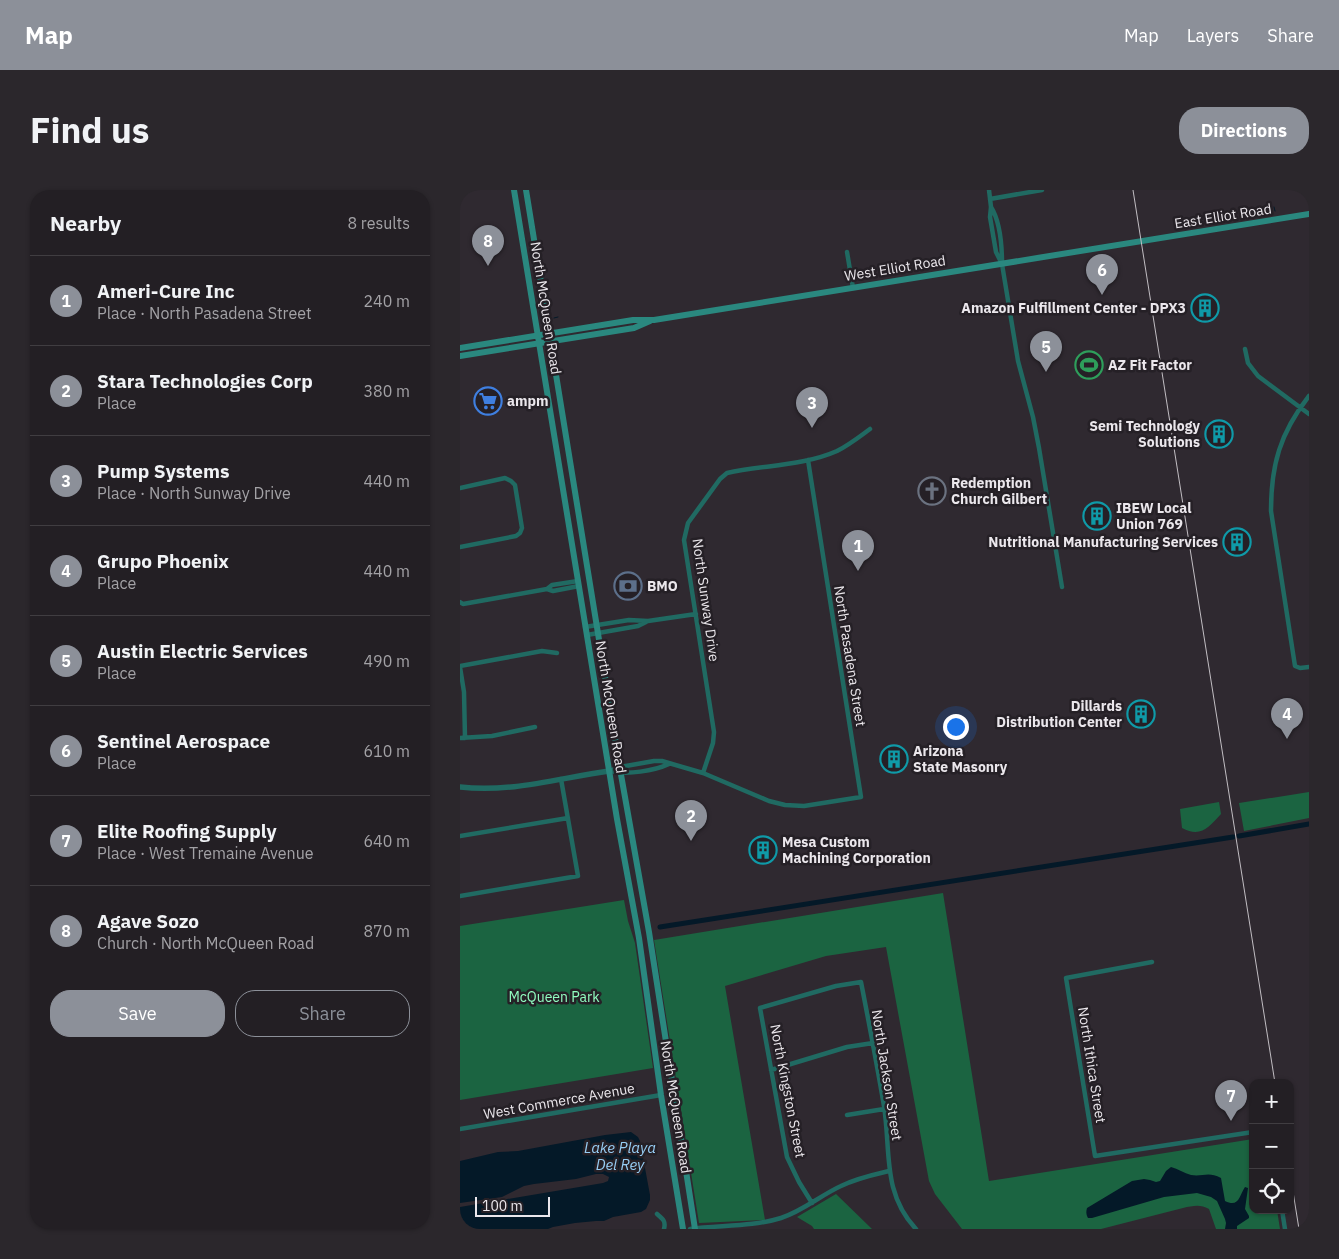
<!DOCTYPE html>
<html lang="en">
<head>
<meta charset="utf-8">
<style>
  body { margin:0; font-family:"IBM Plex Sans",sans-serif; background:#2b272c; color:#f1f3f6 }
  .controls { position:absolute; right:15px; bottom:15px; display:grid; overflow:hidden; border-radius:10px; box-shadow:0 1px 4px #0004 }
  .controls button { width:45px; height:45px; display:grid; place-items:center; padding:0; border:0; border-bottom:1px solid #403d41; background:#231f24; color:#f1f3f6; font:25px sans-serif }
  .scale { position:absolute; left:15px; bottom:12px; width:75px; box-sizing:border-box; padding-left:5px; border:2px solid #ebe7ec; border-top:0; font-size:14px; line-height:18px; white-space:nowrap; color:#ebe7ec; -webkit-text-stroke:4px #252026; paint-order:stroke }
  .you { position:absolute; left:495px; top:536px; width:18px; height:18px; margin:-12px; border:4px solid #fff; border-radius:50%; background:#1a73e8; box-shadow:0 0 0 8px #1a73e833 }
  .badge { display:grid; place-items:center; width:32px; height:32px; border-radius:50%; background:#8c9099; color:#fff; font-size:16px; font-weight:700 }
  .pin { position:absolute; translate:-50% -41px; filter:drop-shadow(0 1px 2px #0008) }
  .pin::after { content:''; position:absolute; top:26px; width:18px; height:15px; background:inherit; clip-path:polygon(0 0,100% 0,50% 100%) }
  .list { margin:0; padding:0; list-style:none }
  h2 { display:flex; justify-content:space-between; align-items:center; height:65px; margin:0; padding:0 20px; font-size:21px }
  h2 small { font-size:16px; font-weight:400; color:#a3a2a6 }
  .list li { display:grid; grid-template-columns:32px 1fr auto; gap:15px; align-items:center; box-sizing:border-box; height:90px; padding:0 20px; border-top:1px solid #403d41 }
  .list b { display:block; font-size:19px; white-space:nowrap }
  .list p { margin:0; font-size:16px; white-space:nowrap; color:#a3a2a6 }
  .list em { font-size:16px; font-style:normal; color:#a3a2a6 }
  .actions { display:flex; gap:10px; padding:15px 20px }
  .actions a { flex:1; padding:11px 0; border:1px solid #8c9099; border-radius:20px; text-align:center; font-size:18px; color:#8c9099 }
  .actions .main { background:#8c9099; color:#fff }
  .icon { flex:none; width:28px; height:28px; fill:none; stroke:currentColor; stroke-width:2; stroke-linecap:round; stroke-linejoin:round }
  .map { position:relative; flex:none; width:849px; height:1039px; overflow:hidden; border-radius:20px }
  header { display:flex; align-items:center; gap:30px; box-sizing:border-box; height:70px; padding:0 25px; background:#8c9099; color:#fff }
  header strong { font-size:24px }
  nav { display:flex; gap:28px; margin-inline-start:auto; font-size:18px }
  .intro { display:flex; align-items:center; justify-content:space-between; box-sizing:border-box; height:120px; padding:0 30px }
  h1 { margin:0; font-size:35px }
  .button { padding:12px 22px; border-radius:20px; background:#8c9099; color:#fff; font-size:18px; font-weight:700 }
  main { display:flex; gap:30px; padding:0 30px }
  aside { flex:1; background:#231f24; border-radius:20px; box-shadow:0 1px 4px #0004 }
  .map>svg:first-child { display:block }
  .green { fill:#1b6441 }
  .water { fill:#041928 }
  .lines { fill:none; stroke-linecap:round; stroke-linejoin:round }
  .stream { stroke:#041928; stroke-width:1 }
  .canal { stroke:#041928; stroke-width:5 }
  .minor { stroke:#206a62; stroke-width:4.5 }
  .tertiary { stroke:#206a62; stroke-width:5.5 }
  .secondary { stroke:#2a887f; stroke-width:6 }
  .rail { stroke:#c2bec3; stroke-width:1 }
  .labels { text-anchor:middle; stroke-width:5; stroke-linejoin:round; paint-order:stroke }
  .street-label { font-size:14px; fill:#ebe7ec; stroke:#252026 }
  .poi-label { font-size:14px; font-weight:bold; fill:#ebe7ec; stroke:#252026; text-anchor:start }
  .park-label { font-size:14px; fill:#91fdc1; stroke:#252026 }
  .water-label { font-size:15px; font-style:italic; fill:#97cdf4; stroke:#252026 }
</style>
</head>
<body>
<header>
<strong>Map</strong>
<nav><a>Map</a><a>Layers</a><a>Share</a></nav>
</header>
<div class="intro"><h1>Find us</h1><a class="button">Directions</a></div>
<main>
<aside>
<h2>Nearby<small>8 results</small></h2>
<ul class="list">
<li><span class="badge">1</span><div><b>Ameri-Cure Inc</b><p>Place · North Pasadena Street</p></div><em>240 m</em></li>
<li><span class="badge">2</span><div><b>Stara Technologies Corp</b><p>Place</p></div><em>380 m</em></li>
<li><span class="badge">3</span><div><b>Pump Systems</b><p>Place · North Sunway Drive</p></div><em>440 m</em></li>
<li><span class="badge">4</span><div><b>Grupo Phoenix</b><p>Place</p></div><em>440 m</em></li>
<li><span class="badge">5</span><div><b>Austin Electric Services</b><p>Place</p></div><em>490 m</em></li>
<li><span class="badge">6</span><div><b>Sentinel Aerospace</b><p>Place</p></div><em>610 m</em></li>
<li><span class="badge">7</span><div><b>Elite Roofing Supply</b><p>Place · West Tremaine Avenue</p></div><em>640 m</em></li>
<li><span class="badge">8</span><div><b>Agave Sozo</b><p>Church · North McQueen Road</p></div><em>870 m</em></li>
</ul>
<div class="actions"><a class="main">Save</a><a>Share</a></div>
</aside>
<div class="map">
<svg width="849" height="1039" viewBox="0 0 849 1039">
  <rect width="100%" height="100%" fill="#2f2930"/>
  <!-- green -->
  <path class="green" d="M849,602V628L784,641L779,613Z
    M759,612L761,624C749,637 741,648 722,638L720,619Z
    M483,703L529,991L793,949V1020H817L820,1039H756L749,1019C740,1014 733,1016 723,1018L641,1039H502L475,1004L469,991L426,757L366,766L265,796L305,1030L239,1033L194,750Z
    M164,710L168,731L175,753L193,878L0,910V736Z
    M376,1004L412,1039H354L352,1036L337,1027Z"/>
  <!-- water -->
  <path class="water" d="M171,942L178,947L180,951L190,1005V1010L186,1019L181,1022L153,1027L144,1031H136L115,1033L93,1037L88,1039H0V1017L143,993L148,991L149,987L143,984H136L116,989L74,994L64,996L42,1007L0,1013V971L38,962L58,961L145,945Z
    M711,977C718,979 724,983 731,985C743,987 748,981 761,988L765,1011C779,1018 779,1006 785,997L788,998L785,1019L789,1026V1028L777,1036V1039H765L766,1033L765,1029L757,1011L751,1007L737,1003L704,1007L632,1028H628C626,1024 626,1022 627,1018L672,991L684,989L690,990L696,992L700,991L706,981Z"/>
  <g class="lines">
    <!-- stream -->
    <path class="stream" d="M814,17L815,21
      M94,128L98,127"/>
    <!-- canal -->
    <path class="canal" d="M779,646L849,634
      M200,737L773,647"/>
    <!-- minor -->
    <path class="minor" d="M529,0L531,17L530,27L536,62L541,72
      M530,9L582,0
      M531,17C541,33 542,56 542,74L558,171L573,227L579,258L602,397
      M387,62L393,98
      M785,159L788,173L798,186L849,224
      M849,206C820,243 811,275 811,321L835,476L840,478L849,477
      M0,298L45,288L51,291L55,295L62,338L60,343L56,346L0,357
      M87,399L93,401L119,396
      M0,412L3,414L87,399L92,395L118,391
      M125,437L169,430L188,431L236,424
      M127,445L178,436L186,432
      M0,476L82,461L97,463
      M0,477L4,502L5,548
      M0,548L32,546L75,537
      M149,581L160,577L194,571H202L243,583L309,611L325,615L344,616L401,607L348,270
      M151,581C167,585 194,581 209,574
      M243,583L253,553L254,542L224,350L228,333L260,289L267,283C303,275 343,276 377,261C389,255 399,247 410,239
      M0,646L108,628
      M0,706L118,686L101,589
      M692,772L606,788L635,966L793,942
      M311,880L387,857L413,853
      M387,925L424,919
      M0,939L201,905
      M352,1013L339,992L327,967L300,818L376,796L401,792C409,833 417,875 424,916C431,961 422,1003 456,1039
      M822,1020L825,1039
      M197,1024C203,1029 206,1031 204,1039
      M230,1039C260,1035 292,1037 321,1028C343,1021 361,1005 381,996C397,988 412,985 429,981"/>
    <!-- tertiary -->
    <path class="tertiary" d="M0,597C51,603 99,588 149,581"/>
    <!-- secondary -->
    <path class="secondary" d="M54,0L157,629L179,748L201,905L223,1039
      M66,0L160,579L189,742L235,1039
      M0,158L173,130H194L849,24
      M0,166L174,138L190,131"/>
    <!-- rail -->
    <path class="rail" d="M673,0L815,893
      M830,983L839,1039"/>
  </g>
  <!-- icons -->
  <defs>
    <g id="building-ring" transform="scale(1.4375)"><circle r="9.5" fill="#252026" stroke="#0f9aa8" stroke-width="1.5"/><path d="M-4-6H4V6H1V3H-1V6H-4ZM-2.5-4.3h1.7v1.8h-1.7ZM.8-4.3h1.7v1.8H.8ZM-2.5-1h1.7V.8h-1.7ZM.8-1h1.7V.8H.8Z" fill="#0f9aa8"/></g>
    <g id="stadium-ring" transform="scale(1.4375)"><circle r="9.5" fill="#252026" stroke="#2e9e5b" stroke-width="1.5"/><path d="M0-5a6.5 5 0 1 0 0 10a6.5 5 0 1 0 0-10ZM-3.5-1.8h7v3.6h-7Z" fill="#2e9e5b"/></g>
    <g id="supermarket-ring" transform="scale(1.4375)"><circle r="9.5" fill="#252026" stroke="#3f7fe0" stroke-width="1.5"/><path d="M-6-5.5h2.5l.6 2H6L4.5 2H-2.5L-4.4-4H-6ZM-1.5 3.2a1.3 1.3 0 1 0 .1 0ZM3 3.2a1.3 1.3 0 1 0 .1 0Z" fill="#3f7fe0"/></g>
    <g id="church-ring" transform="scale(1.4375)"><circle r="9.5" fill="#252026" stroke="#6b7280" stroke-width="1.5"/><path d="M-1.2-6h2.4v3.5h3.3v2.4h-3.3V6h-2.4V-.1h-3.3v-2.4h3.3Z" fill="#6b7280"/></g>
    <g id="bank-ring" transform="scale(1.4375)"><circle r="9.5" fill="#252026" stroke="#5c6f8a" stroke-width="1.5"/><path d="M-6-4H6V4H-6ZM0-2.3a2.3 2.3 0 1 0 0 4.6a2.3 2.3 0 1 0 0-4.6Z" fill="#5c6f8a"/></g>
  </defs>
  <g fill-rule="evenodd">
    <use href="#building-ring" x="745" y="118"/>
    <use href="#stadium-ring" x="629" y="175"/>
    <use href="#supermarket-ring" x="28" y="211"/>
    <use href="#building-ring" x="759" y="244"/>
    <use href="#church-ring" x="472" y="301"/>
    <use href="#building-ring" x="637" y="326"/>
    <use href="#building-ring" x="777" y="352"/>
    <use href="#bank-ring" x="168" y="396"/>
    <use href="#building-ring" x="681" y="524"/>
    <use href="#building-ring" x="434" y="569"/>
    <use href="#building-ring" x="303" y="660"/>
  </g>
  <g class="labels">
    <!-- street labels -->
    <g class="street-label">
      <text transform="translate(763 26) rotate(-9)" y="5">East Elliot Road</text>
      <text transform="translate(435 78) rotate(-9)" y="5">West Elliot Road</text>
      <text transform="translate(86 118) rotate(81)" y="5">North McQueen Road</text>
      <text transform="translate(246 410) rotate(82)" y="5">North Sunway Drive</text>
      <text transform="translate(390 466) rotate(81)" y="5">North Pasadena Street</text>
      <text transform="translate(151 517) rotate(81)" y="5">North McQueen Road</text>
      <text transform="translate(632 875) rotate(81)" y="5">North Ithica Street</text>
      <text transform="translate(427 885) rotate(81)" y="5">North Jackson Street</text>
      <text transform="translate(328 901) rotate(79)" y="5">North Kingston Street</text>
      <text transform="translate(99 911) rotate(-10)" y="5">West Commerce Avenue</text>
      <text transform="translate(216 917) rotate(81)" y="5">North McQueen Road</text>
    </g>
    <!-- poi labels -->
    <g class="poi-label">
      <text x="726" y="123" text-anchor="end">Amazon Fulfillment Center - DPX3</text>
      <text x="648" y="180">AZ Fit Factor</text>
      <text x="47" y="216">ampm</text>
      <text x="740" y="241" text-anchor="end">Semi Technology<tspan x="740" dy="16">Solutions</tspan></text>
      <text x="491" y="298">Redemption<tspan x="491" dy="16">Church Gilbert</tspan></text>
      <text x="656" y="323">IBEW Local<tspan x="656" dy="16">Union 769</tspan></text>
      <text x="758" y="357" text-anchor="end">Nutritional Manufacturing Services</text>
      <text x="187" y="401">BMO</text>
      <text x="662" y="521" text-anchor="end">Dillards<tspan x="662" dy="16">Distribution Center</tspan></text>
      <text x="453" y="566">Arizona<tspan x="453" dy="16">State Masonry</tspan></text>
      <text x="322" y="657">Mesa Custom<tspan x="322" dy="16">Machining Corporation</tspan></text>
    </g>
    <!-- park labels -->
    <g class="park-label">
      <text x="94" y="812">McQueen Park</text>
    </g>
    <!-- water labels -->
    <g class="water-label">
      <text x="160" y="963">Lake Playa<tspan x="160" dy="17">Del Rey</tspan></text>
    </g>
  </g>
</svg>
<div class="controls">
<button>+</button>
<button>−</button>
<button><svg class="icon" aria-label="locate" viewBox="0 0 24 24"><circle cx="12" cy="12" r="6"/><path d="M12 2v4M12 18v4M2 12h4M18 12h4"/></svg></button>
</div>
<div class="scale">100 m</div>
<div class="you"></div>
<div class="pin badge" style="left:398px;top:381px">1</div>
<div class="pin badge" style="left:231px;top:651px">2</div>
<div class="pin badge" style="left:352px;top:238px">3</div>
<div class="pin badge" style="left:827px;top:549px">4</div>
<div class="pin badge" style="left:586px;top:182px">5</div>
<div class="pin badge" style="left:642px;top:105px">6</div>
<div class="pin badge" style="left:771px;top:931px">7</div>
<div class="pin badge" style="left:28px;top:76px">8</div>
</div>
</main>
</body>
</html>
